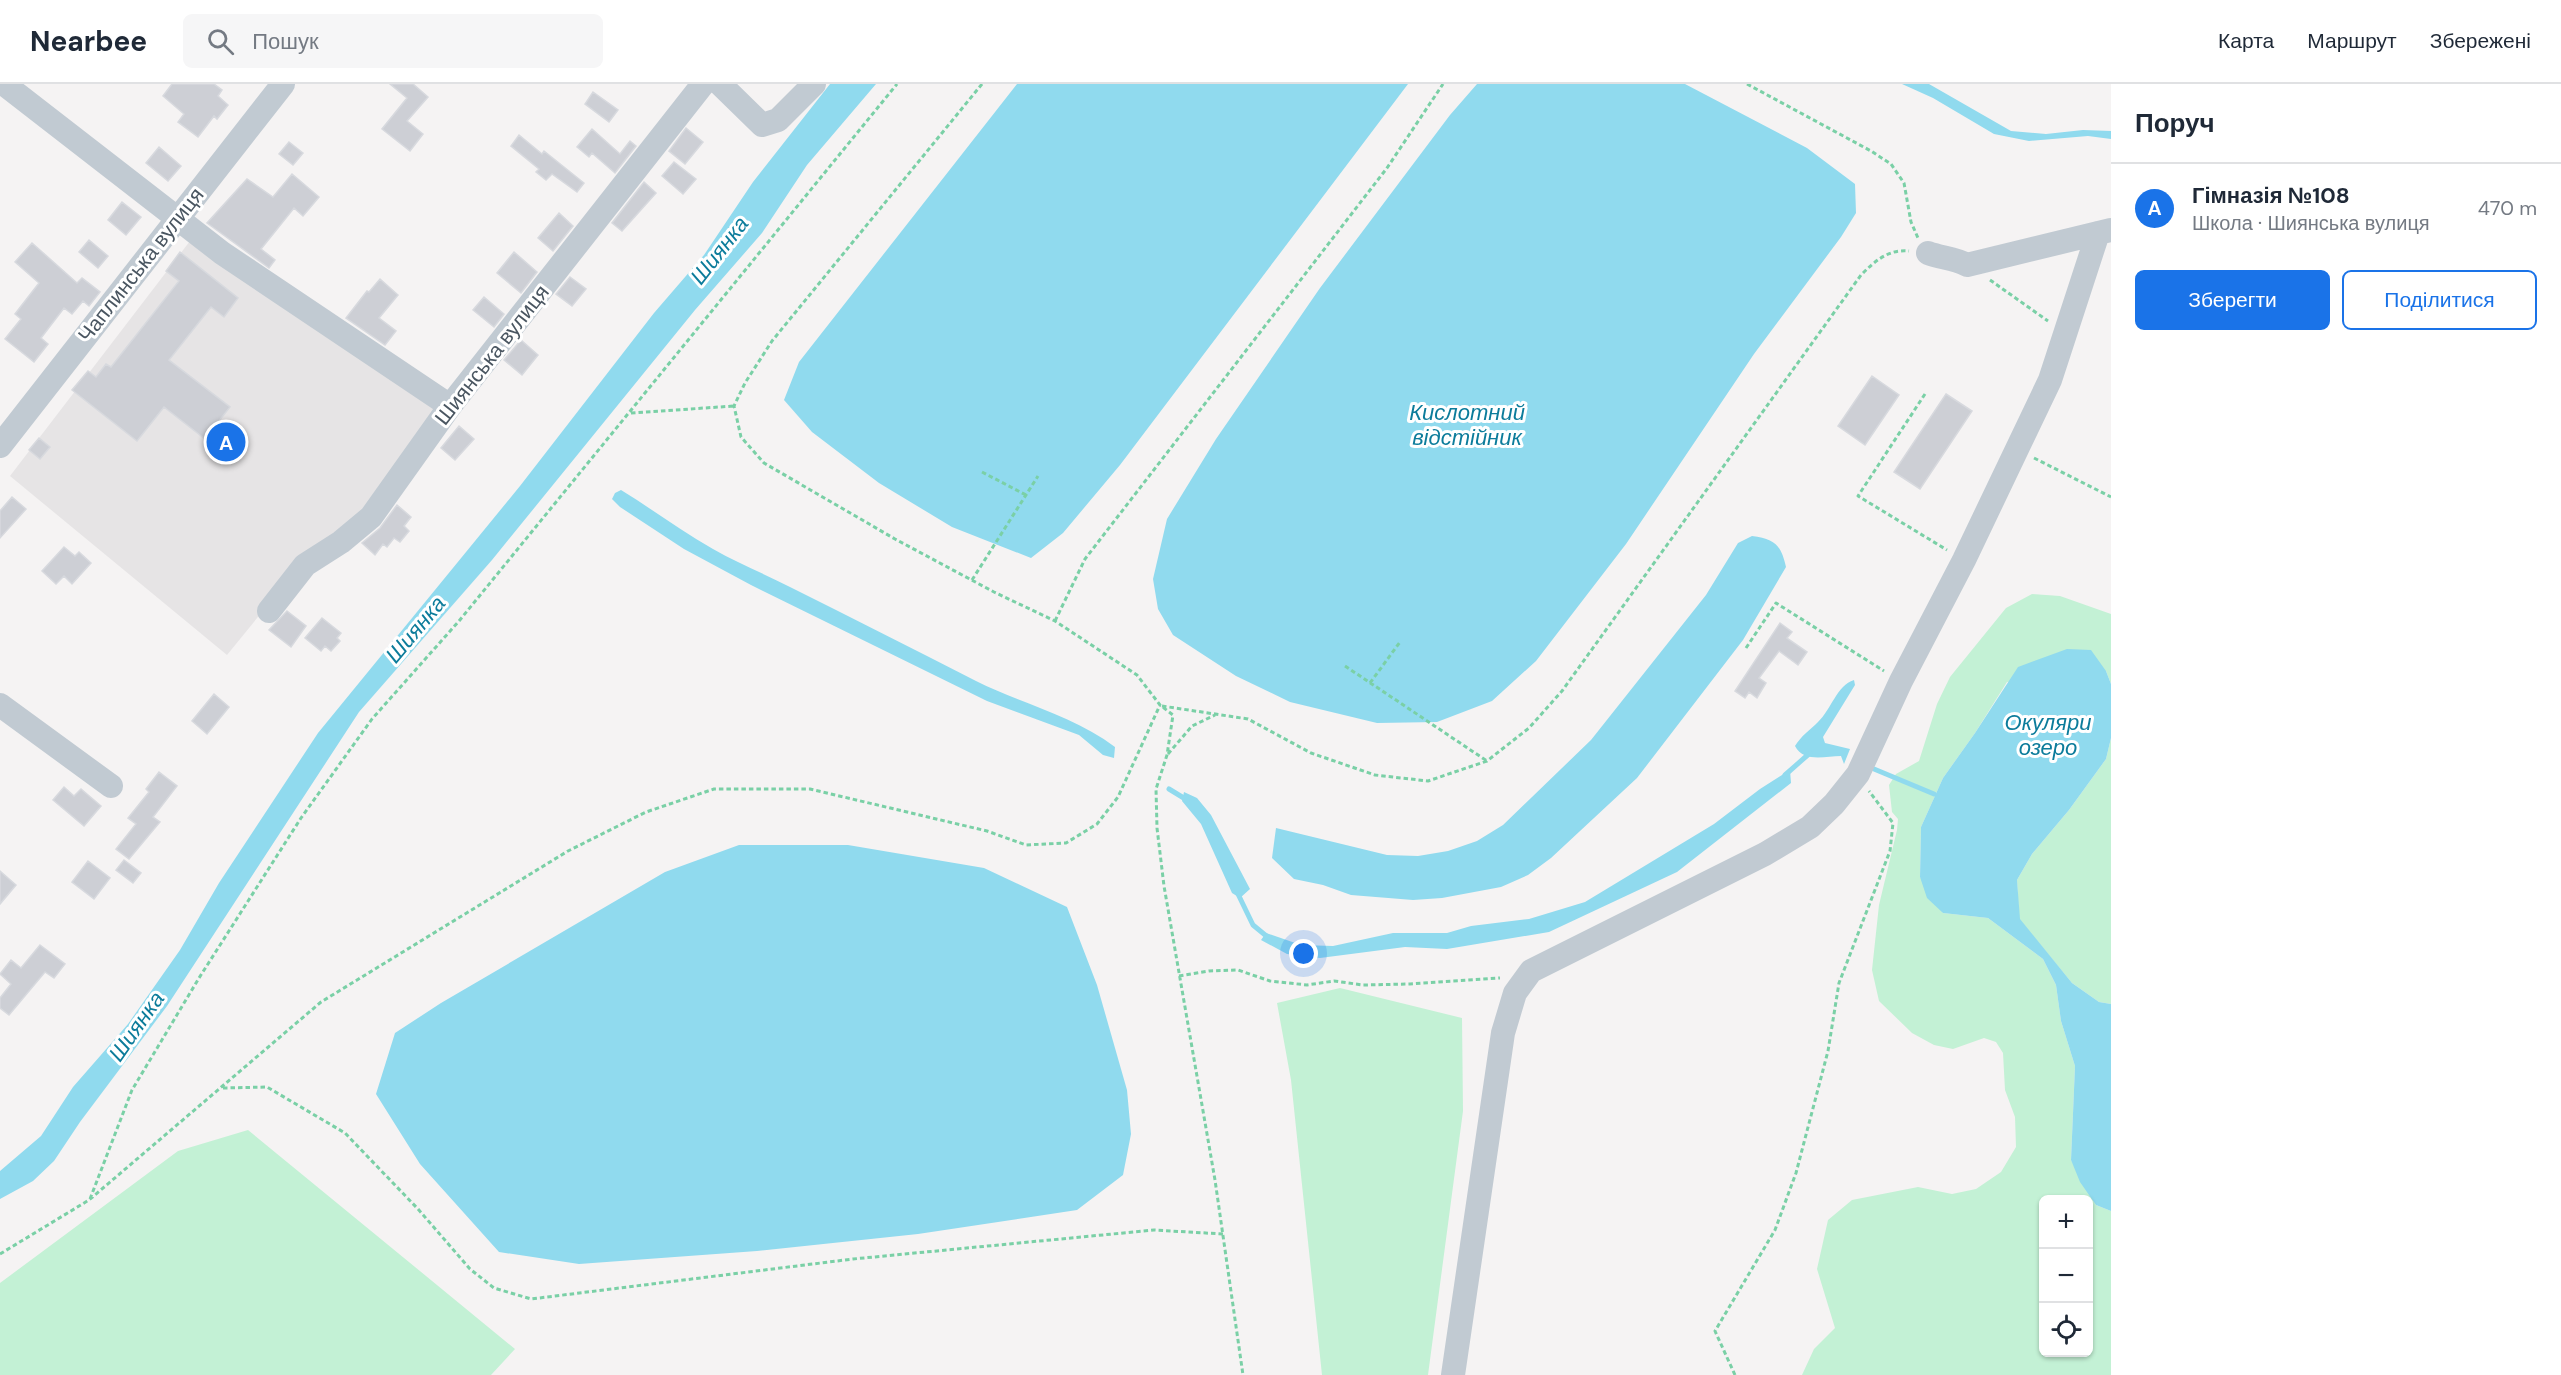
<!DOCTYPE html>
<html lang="uk">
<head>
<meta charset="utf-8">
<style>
  body { margin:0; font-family:"DM Sans",sans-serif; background:#f6f6f7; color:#1f2937 }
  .controls { position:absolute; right:18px; bottom:18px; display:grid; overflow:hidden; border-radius:9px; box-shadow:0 2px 4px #0004 }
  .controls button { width:54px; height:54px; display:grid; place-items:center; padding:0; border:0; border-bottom:2px solid #e0e1e3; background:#fff; color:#1f2937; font:30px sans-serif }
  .you { position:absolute; left:1304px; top:870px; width:21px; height:21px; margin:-15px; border:4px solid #fff; border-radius:50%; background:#1a73e8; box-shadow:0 0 0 9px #1a73e833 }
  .badge { display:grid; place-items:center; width:39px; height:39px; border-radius:50%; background:#1a73e8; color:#fff; font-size:20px; font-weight:700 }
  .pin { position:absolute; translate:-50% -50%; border:3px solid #fff; box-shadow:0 2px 6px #0006 }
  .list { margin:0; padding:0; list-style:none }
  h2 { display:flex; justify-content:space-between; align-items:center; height:78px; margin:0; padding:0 24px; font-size:26px }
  h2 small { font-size:20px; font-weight:400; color:#747a83 }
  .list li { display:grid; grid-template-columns:39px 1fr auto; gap:18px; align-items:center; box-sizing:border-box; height:90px; padding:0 24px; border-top:2px solid #e0e1e3 }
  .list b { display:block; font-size:22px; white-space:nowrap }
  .list p { margin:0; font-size:20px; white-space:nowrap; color:#747a83 }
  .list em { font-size:20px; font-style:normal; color:#747a83 }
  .actions { display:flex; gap:12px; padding:18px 24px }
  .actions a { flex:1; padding:14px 0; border:2px solid #1a73e8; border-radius:9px; text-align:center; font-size:21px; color:#1a73e8 }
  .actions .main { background:#1a73e8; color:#fff }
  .icon { flex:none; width:33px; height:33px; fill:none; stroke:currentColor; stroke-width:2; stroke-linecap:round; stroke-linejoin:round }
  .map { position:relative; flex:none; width:2111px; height:1291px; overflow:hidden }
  header { display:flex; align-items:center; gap:36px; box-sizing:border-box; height:84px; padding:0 30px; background:#fff; border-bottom:2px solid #e0e1e3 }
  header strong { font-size:28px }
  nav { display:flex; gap:33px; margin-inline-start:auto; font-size:21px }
  .search { width:420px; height:54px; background:#f6f6f7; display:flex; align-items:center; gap:15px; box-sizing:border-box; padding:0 21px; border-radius:9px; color:#747a83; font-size:22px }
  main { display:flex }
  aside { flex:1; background:#fff }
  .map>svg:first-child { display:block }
  .education { fill:#e6e4e5 }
  .green { fill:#c3f1d5; fill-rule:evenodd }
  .water { fill:#90daee }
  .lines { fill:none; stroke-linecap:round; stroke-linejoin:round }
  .stream { stroke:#90daee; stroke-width:5 }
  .building { fill:#cdcfd5; stroke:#d7d9de; stroke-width:1.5 }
  .path { stroke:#7ad0a6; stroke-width:3; stroke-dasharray:4.5 3; stroke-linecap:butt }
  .minor { stroke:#c1cad2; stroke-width:24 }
  .labels { text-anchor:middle; stroke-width:6; stroke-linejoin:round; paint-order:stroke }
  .street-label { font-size:21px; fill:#4a5661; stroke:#fff }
  .water-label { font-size:22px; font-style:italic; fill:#0c7c9b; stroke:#fff }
</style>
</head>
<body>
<header>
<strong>Nearbee</strong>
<div class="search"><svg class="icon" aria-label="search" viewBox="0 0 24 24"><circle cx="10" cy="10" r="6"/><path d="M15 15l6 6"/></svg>Пошук</div>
<nav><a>Карта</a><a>Маршрут</a><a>Збережені</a></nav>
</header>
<main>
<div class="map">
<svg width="2111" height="1291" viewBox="0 0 2111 1291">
  <rect width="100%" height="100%" fill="#f5f3f3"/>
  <!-- education -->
  <path class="education" d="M190,157L439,325L370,422L315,463L227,571L10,392Z"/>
  <!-- green -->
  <path class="green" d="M2032,510L2060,512L2111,530V600L2106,587L2007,598L1975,649L1943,694L1921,743L1920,793L1943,829L1988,834L2043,875L2056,901L2061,937L2075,982L2071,1076L2096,1121L2111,1127V1291H1802L1814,1265L1835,1244L1817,1185L1828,1136L1852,1116L1918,1103L1952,1110L1976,1105L2001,1088L2016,1063L2015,1033L2005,1006L2003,969L1996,958L1984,954L1953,965L1934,961L1912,949L1879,917L1872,886L1879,821L1897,746L1898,735L1892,728L1889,701L1896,690L1919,677L1937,620L1950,593L2006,524ZM2044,1116H2088V1268H2044Z
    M2111,654V920L2099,918L2072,899L2019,835L2017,796L2032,770L2069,726L2106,675Z
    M1340,904L1462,934L1463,1027L1428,1291H1322L1291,996L1277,919Z
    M248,1046L515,1265L491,1291H0V1199L178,1067Z"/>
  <!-- water -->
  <path class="water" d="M830,0H876L807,81L762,149L695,226L492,476L359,628L167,922L80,1038L54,1077L33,1097L0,1115V1087L41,1052L73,1003L128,940L180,866L219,799L318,649L520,402L654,229L704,171L753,98Z
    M1017,0H1408L1120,381L1063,449L1031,474L952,443L879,399L812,348L784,316L799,278Z
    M1477,0H1685L1807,64L1855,100L1856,129L1841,153L1754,270L1626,460L1536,577L1492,617L1437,638L1377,639L1290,618L1236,592L1173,551L1158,525L1153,495L1167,435L1216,355L1320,204L1450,31Z
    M1902,0H1929L2011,47L2046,50L2083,46L2111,47V55L2088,52L2029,57L1994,50L1933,14Z
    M621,406C652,425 681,447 713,465C737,479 765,490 790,503C852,534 914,565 976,597C1022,620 1074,632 1115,663L1114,674L1103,671L1079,651L987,617L751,501L684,465L620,423L612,415L615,409Z
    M1752,452C1775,455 1781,461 1786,483L1743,556L1637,694L1551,774L1528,791L1501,803L1442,814L1413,816L1351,811L1323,801L1294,795L1272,774L1276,744L1387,771L1418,772L1448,767L1477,757L1503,741L1591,656L1706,511L1738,459Z
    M2067,565L2091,566L2106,587L2111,600V654L2106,675L2069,726L2032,770L2017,796L2020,835L2072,899L2099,918L2111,920V1127L2096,1121L2080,1098L2071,1076L2075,982L2061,937L2056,901L2043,875L1988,834L1943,829L1927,814L1920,793L1921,743L1943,694L1975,649L2018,583Z
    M1854,596L1855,601L1823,653L1825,659L1850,665L1844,680L1841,672C1825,672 1804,679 1795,662C1801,652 1810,646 1818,638C1831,626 1837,601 1854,596Z
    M1790,686L1791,699L1677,788L1549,848L1447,865L1405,863L1320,874L1287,870L1261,856L1266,849L1301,861L1333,862L1393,849H1447L1471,842L1529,835L1585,818L1714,740L1760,705Z
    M1184,708L1197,714L1211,731L1250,805L1240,814L1232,809L1201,740L1182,717Z
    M739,761H848L984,784L1067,823L1097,901L1127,1006L1131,1050L1123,1091L1077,1126L918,1150L757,1167L579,1180L499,1168L420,1080L376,1010L395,949L441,919L665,788Z"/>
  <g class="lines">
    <!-- stream -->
    <path class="stream" d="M1874,685L1934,710
      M1785,691L1810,669
      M1169,705L1187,716
      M1238,810L1253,841L1270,855"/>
  </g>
  <!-- building -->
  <path class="building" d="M172,0H214L222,6L218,12L228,21L217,35L214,32L198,53L178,38L184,30L163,12Z
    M390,0H413L428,13L407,37L423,50L410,67L382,45L407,14Z
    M593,8L618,26L609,38L585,20Z
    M686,44L703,58L685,80L669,67Z
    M592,45L620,70L630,57L636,62L615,89L592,69L589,73L577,63Z
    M519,51L542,70L544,67L584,99L577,108L552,90L546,96L536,88L539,85L511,62Z
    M289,58L303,69L293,81L279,70Z
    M159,63L181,82L168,97L146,79Z
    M674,78L696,95L683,110L662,92Z
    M292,90L319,113L303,132L294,124L261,165L275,176L269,184L207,139L247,95L273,113Z
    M644,98L656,109L622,147L612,139Z
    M122,118L141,133L126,151L108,136Z
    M559,129L573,142L553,167L538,154Z
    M89,156L108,172L98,184L79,168Z
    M32,159L77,199L82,194L100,208L89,222L83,217L72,230L64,224L41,254L48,260L34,278L5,255L21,235L15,230L39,199L15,178Z
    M180,168L238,214L224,233L211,223L169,276L230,323L205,355L164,323L137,357L72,306L88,287L96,293L106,280L111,283L179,197L166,187Z
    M514,168L537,188L521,209L497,189Z
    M570,193L586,205L572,222L556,210Z
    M380,195L398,211L379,234L396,247L385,261L346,234L367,207L369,208Z
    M484,213L504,230L494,243L473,226Z
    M521,256L538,271L522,291L504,276Z
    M1872,292L1899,311L1865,361L1838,342Z
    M1946,310L1972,327L1920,405L1894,388Z
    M459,342L474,355L455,376L441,364Z
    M39,354L50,363L40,375L29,366Z
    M12,413L26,425L0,454V427Z
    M397,421L411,433L404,442L409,447L400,458L394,454L387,463L383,460L375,471L362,459L380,444Z
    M64,463L75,472L79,468L91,479L72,500L64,492L56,500L42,487Z
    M287,527L306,542L291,563L269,546Z
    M322,534L341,549L337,554L340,557L331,567L325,562L321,567L305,554Z
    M1780,539L1792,548L1787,554L1807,568L1798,581L1779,567L1759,594L1766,599L1757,614L1749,608L1745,614L1735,607Z
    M214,610L229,623L207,650L192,637Z
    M159,688L177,702L153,733L160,738L129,775L116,765L136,740L128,734L149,708L146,705Z
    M64,703L74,712L81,705L101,722L84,742L53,716Z
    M124,776L141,789L133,799L116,786Z
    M88,777L110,794L94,815L72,798Z
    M0,787L16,801L0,820Z
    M40,861L65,880L54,894L45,888L9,931L0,924V914L11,900L0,890L11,876L21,884Z"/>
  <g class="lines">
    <!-- path -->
    <path class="path" d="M982,0L772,257L745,299L734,322L741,353L764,379L895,455L994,508L1055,537L1137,591L1160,621L1173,631L1167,671L1156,705L1157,744L1164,802L1215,1096L1243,1291
      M1747,0L1871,67L1891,80L1904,99L1911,138L1918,154
      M1990,196L2048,237
      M1925,310L1858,412L1947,466
      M631,329L734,322
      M2034,374L2111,413
      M982,388L1026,411
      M972,496L1038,392
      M1055,537L1085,475L1387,84L1443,0
      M1746,564L1776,519L1884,587
      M1345,582L1487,677
      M1370,599L1400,558
      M1162,622L1248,635L1311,669L1375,691L1428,697L1487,677L1529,644L1562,607L1861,191C1875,177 1888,165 1909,167
      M1168,670L1192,642L1215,631
      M1179,892L1209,887L1238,886L1270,897L1307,901L1334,897L1363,901L1410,900L1500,894
      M223,1004L267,1003L345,1049L418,1125L470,1185L494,1204L531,1215L853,1175L1154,1146L1223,1150
      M90,1115L132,1006L199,894L301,734L372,635L459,537L897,0
      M0,1170L89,1116L321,918L568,767L646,728L714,705H810L987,747L1026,761L1066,759L1097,740L1118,713L1160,621
      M1735,1291L1715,1247L1775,1146L1796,1089L1828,967L1839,899L1890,767L1893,739L1869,707"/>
    <!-- minor -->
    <path class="minor" d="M4,0L222,169L450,322
      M720,0L762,41L778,36L814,0
      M1928,169C1941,174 1955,174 1967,181L2111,146
      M0,362L283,0
      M269,527L305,481L341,458L371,433L450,322L703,0
      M0,621L111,702
      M1453,1291L1503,949L1515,909L1531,887L1765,770L1810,743L1834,720L1858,690L1901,597L1964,476L2050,296L2098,149"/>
  </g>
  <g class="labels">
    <!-- street labels -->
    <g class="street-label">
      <text transform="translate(141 181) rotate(-52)" y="7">Чаплинська вулиця</text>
      <text transform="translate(492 271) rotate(-52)" y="7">Шиянська вулиця</text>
    </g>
    <!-- water labels -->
    <g class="water-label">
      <text transform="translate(719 166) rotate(-52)" y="8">Шиянка</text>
      <text x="1467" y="336">Кислотний<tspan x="1467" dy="25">відстійник</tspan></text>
      <text transform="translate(415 545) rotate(-50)" y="8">Шиянка</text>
      <text x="2048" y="646">Окуляри<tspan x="2048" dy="25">озеро</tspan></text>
      <text transform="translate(136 942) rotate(-55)" y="8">Шиянка</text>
    </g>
  </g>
</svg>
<div class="controls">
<button>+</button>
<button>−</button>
<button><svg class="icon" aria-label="locate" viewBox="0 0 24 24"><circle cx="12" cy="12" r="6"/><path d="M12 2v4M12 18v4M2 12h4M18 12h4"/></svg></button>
</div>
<div class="you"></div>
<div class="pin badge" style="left:226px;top:358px">A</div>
</div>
<aside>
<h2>Поруч<small></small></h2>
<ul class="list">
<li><span class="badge">A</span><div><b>Гімназія №108</b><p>Школа · Шиянська вулиця</p></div><em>470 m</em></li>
</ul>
<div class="actions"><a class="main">Зберегти</a><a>Поділитися</a></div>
</aside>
</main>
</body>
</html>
